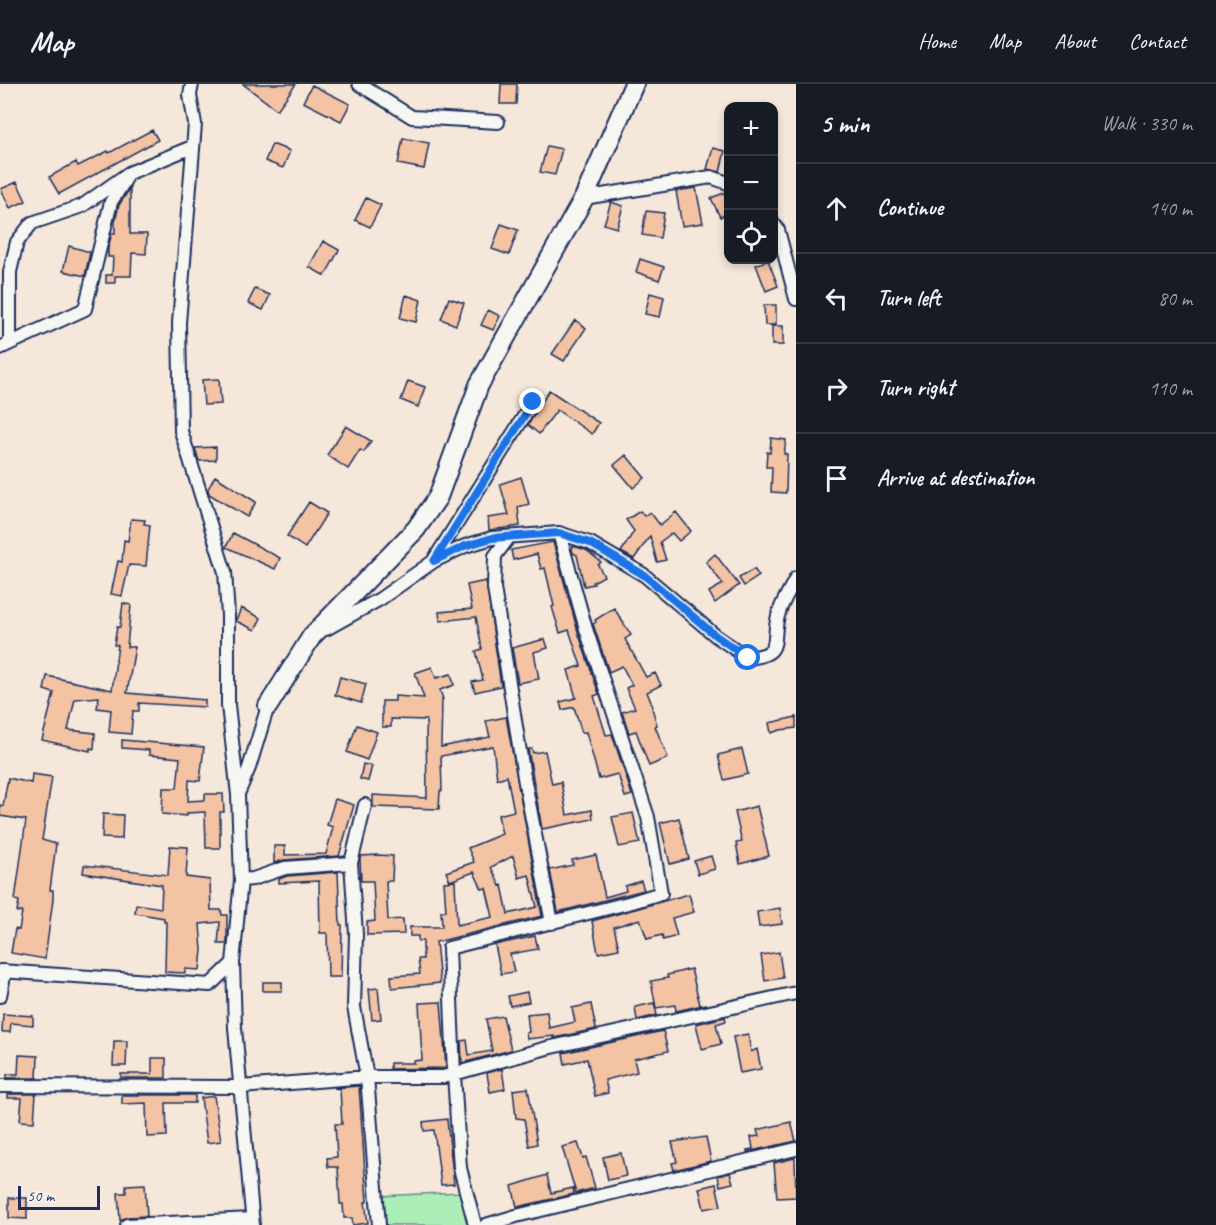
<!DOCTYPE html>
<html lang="en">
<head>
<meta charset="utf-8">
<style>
  body { margin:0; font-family:Caveat,sans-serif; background:#20242c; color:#f1f3f6 }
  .controls { position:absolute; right:18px; top:18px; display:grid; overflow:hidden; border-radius:12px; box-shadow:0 3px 9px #0003 }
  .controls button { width:54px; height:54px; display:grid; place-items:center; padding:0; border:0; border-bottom:2px solid #363941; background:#171b24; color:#f1f3f6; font:30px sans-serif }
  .scale { position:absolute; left:18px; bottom:15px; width:82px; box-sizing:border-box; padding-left:6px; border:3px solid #1b2f5e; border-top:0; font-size:16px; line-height:21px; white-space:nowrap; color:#1b2f5e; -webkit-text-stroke:4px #f6f6f2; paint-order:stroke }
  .stop { position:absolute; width:18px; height:18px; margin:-14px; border:4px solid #1a73e8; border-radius:50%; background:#fff }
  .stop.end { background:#1a73e8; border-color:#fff; box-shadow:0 2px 6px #0008 }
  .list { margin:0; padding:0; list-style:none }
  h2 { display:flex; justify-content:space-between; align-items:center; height:78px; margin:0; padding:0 24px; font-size:26px }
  h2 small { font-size:20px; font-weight:400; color:#9ea1a6 }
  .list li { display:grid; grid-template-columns:39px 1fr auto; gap:18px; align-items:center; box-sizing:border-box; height:90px; padding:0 24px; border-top:2px solid #363941 }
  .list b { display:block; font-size:22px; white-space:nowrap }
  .list em { font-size:20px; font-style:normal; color:#9ea1a6 }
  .icon { flex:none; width:33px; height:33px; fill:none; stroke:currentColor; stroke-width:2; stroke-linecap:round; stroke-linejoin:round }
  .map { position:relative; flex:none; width:796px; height:1141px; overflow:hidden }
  header { display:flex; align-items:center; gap:36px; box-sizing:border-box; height:84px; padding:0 30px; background:#171b24; border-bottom:2px solid #363941 }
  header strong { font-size:28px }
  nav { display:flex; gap:33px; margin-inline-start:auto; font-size:21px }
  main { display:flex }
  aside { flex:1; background:#171b24 }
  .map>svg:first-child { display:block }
  .green { fill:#aceeb7; stroke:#648e8a; stroke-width:1.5 }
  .building { fill:#f3c3a3; stroke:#1b2f5e; stroke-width:1.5; fill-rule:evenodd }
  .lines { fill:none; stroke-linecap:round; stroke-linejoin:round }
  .street-casing { stroke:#1b2f5e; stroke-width:16 }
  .secondary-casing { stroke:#1b2f5e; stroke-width:22 }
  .street { stroke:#f6f6f2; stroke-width:12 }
  .secondary { stroke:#f6f6f2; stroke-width:18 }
  .route { stroke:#1a73e8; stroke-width:8 }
</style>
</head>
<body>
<header>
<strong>Map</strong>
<nav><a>Home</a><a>Map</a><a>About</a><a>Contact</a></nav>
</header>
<main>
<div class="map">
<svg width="796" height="1141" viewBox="0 0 796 1141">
  <rect width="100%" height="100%" fill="#f5e7da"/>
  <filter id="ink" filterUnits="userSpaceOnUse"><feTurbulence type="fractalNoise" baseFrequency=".0167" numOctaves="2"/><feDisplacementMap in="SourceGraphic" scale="12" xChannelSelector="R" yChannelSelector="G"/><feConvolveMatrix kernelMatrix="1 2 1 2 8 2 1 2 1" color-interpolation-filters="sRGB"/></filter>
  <g filter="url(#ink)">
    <!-- green -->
    <path class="green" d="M462,1108L468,1141H383L380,1112Z"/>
    <!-- building -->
    <path class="building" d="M243,0H296L277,26Z
      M501,0H517L516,20H500Z
      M312,1L350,20L341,37L303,18Z
      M152,46L158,56L59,110L49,93L76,78L78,82L108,67L109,69Z
      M403,54L429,59L424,85L398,80Z
      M272,60L290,67L283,84L265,77Z
      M547,62L562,65L555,91L540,88Z
      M713,64L725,67L720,88L707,85Z
      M17,98L26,117L10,124L1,105Z
      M130,104V150H147L146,170L132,169L131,192H115V199H106V191H112L113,173H108V164L112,149H115V138L119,121Z
      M696,104L703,139L682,142L676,107Z
      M729,107V129L720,133L711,114Z
      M366,114L381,121L370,143L355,136Z
      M611,118L623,122L617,144L604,140Z
      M646,127L664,129L660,154L642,151Z
      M501,140L518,146L509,171L492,165Z
      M323,157L339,166L325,192L309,183Z
      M69,162L90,168L85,192L63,187Z
      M640,175L664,183L659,196L636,188Z
      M768,176L778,202L766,207L756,181Z
      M255,205L270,211L263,226L248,219Z
      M650,209L664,213L660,233L645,230Z
      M406,211L421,216L416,238L400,234Z
      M449,214L464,219L456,241L441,235Z
      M764,221H776V241H765Z
      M488,226L500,232L493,246L481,241Z
      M575,236L586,244L564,277L552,270Z
      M772,242H783V261H772Z
      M219,295L221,320L204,321L202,296Z
      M408,297L425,303L418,323L401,316Z
      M549,306L599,339L592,350L557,326L539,350L528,341Z
      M346,342L371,357L364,368L360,366L348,385L327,371Z
      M771,354L786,356L784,370H787L786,409L771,408L772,383H766L767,368L770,369Z
      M216,363V376L199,377L195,364Z
      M626,371L645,394L633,404L614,381Z
      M215,392L256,418L247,433L209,410L208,405Z
      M521,393L529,420L518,423L520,442L489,446L488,434L509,431L500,400Z
      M309,418L327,429L305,464L287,452Z
      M640,427L644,432L650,428L660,441L676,428L691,447L679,457L672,449L660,458L666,476L657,478L650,452L634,475L621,468L634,447L626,436Z
      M131,435L145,436L144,440L150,441L146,482L129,481L122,512L111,510L118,477L122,478L124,456L128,457Z
      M233,449L280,474L275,485L226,463Z
      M553,458L578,548L599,610L594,612L606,651L612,650L632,711L625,713L618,690L599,695L586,648L582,649L574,623L562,626L560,618L576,614L568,586L581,582L569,546L560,549L552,523L554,522L545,484L541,485L537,470L513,476L511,466Z
      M573,462L586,466L601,478L598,481L604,492L593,498L594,500L584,502L577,471L573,469L572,465Z
      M715,470L739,501L715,519L709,508L723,500L706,478Z
      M754,485L759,492L744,502L739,494Z
      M486,497L501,602L475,608L472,598L483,596L476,567L482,565L476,533L440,537L439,528L472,525L467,501Z
      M123,519L131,521L127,563H135L127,609L205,616V623L139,619V627H133L131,650L109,648L111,626L97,624L99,613L75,615L68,646L95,649L94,665L90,664V667L42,656L54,609L44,606L47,592L112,606L118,561H114L117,543H120Z
      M241,524L261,534L255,546L236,537Z
      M614,524L631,551L625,555L646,593L655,589L661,601L647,608L653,623L652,624L657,641L655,642L668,674L649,682L636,647L629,649L622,628L635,624L626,604L632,601L622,582L609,588L593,540L596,538L595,536Z
      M545,555L548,564L534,568L539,595L518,599L512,564Z
      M432,583L436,594L451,590L454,601L440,606L443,615H442L441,663L490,653L486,637L506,633L542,832L436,858L440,899L392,904L391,892L420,890L418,875H423V857H418V852H410V843H442L441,827H446L444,798L455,797L457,841L493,833L486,804L482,805L474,788L450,797L446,788L474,778L468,764L502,750L498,731L514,727L507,692L497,695L493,662L441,672L442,707H440L439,725L373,723V711L427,714L426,636L391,635V643H382V617H395V612L424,614L415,589ZM513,772L519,794L529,791L537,823L508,830L502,801L500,802L491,783Z
      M340,593L366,600L361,619L335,611Z
      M796,633V644L780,646L771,649L769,639Z
      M357,641L377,648L367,676L347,668Z
      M122,656L204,663L200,697L189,696L188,717L205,716V710H223L224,728H220V764H206L205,728L187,729V732L162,730L163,704H177L180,674L149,671V666L122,664Z
      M528,665H532L533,669L545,667L552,700L561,698L567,731L592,726L593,735L542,745Z
      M742,665L748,690L724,696L718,671Z
      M363,680L372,682L368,697L360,695Z
      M32,690L52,693L42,756L56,760L50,806H53V815L45,875L11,869L15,845L19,846L22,828H17L19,817L15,816L26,736L0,732V721L3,722L8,694L31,699Z
      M335,715L354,721L339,772L284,776L274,779V762H285V771L326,770L333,743L327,741Z
      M757,722L769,772L740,780L736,759L742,758L735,728Z
      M633,729L640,759L619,763L612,733Z
      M103,730L123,731L122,755L102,754Z
      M679,734L689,775L670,780L660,739Z
      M170,762L188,763L186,793L210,796L211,826H221L222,831H227V860H218L220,838L200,840L202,866L200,886L185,885V889L165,888L166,838H164V834L135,829L136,820L161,824L162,801L83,789L84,781L168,791Z
      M378,771L393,772L392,797H386L388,836L403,835L404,850L367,851V838L375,837L373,797H361L360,775L361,772Z
      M596,771L605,813L626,807L625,802L641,797L644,806L558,828L550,786L573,781L572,776Z
      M711,772L715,785L698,790L694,777Z
      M338,788L340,841H342L341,893H328L327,849H320L319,797L279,799V795L287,792Z
      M689,810L694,828L672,834L677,852L663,856L662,851L647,855L640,835L614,843L619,865L598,869L592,837Z
      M780,824L782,840L759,843L757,828Z
      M535,852L538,865L510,870L514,888L501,890L495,861Z
      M779,868L783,894L765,897L761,871Z
      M691,885L700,921L707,920L676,927L675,921L656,924L651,897L668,894L667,891Z
      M263,898H282V907H263Z
      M378,904L381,935L372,936L369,905Z
      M527,908L529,918L510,922L508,912Z
      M441,918L446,984L390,985V979H414L413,977L422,976L419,919Z
      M654,919L657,931L637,936L635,923Z
      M591,920L596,945L554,954V952L527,955L526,949L529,948L527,930L547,928L549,944L575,938L572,924Z
      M3,930L33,932V941L11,939L10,948H2Z
      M503,932L511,966L462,979L461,957L467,956L469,971L492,967L486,935Z
      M725,933L726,937L716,940L721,960L702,965L696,940Z
      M663,947L668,967L634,975L637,988L605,996L608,1009L595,1012L587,975L565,980L563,969Z
      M748,950L751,968L757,965L761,985L740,989L733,953Z
      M114,957H127L126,982H113Z
      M19,971L38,972L37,994H7V990H18Z
      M152,974H166V994H121V990H152Z
      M502,985L505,1005L490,1008L487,989Z
      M359,1002L367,1118H365L368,1139L353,1141L352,1134H344L343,1120H340L338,1083H328L327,1074L337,1073L335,1040H342L340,1005L334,1004Z
      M528,1004L537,1060L529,1062L524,1035L516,1034L513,1006Z
      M8,1010H36L34,1038L20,1037L22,1014H8Z
      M122,1011H195V1019H166L167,1052L147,1053L146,1019L122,1020Z
      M214,1012L221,1057L207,1059L201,1014Z
      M447,1035L454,1100L441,1101L434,1046L424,1047L423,1038Z
      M791,1038L796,1057L747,1068V1066L753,1065L751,1053L759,1052L757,1046Z
      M706,1053L711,1077L674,1086L672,1079L677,1078L672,1058Z
      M578,1059L583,1074L586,1073L595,1104L576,1109L562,1063Z
      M621,1069L626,1092L608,1096L603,1073Z
      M795,1074L796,1113L777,1114L774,1079Z
      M730,1089L733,1099L720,1102L718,1092Z
      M547,1091L551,1109L573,1104L574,1110L517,1123L512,1102Z
      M145,1100L147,1132L127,1133L120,1136L118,1109H126V1101Z
      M716,1100L721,1122L704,1125L699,1104Z
      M9,1114H27V1135L9,1134Z"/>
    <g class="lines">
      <!-- street casing -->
      <g class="street-casing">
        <path id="street" d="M359,0L412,33L498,38
          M584,114L711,93L728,99
          M774,140L778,146L796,215
          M10,259V188L17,158L32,139L82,122L129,89L192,63
          M0,264L85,225L111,118L125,96
          M509,453L495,472L494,504L524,693L552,839
          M434,476L533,318
          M326,545L380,515L434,477L465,462L492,454L559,449L590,459L644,491L716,552L748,574C784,570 771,558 778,532C781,519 790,506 796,494
          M238,710L249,684L268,622
          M365,721L351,779L356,850L354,923L367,993L379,1141
          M241,796L253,795L285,784L351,779
          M233,879L235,944L253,1141
          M0,887L210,901L233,879L241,796L238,711L228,621V531L225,488L181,347L179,239L195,40L190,11L192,0
          M0,912L5,887
          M0,1002L240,1003L367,993H443L547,964L796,909
          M127,1141L252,1135
          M475,1141L460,1084L454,990L449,864L632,818L661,809L648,733L586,545L559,449
          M486,1141L516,1132L796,1065"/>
      </g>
      <!-- secondary casing -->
      <g class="secondary-casing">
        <path id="secondary" d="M268,622L312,552L416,445L438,413L479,301L584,114L634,0"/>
      </g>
      <!-- street -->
      <use href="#street" class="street"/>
      <!-- secondary -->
      <use href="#secondary" class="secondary"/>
    </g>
  </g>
  <g class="lines" filter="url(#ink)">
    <!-- route -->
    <path class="route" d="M533,318L434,477L465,462L492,454L559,449L590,459L644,491L716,552L748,574"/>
  </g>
</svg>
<div class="controls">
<button>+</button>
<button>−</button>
<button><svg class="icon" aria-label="locate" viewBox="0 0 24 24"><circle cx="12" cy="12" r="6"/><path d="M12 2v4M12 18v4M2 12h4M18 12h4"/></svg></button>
</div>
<div class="scale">50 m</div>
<div class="stop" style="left:748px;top:574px"></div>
<div class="stop end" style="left:533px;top:318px"></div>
</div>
<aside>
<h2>5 min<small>Walk · 330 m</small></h2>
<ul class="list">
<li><svg class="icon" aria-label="ahead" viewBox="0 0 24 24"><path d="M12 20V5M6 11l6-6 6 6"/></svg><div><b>Continue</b></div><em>140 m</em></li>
<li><svg class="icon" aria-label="left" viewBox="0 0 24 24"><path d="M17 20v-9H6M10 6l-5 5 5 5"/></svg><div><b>Turn left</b></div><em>80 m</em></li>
<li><svg class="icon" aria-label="right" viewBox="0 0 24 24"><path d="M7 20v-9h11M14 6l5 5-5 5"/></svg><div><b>Turn right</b></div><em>110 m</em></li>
<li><svg class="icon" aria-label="arrive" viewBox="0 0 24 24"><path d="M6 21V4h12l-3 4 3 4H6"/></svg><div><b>Arrive at destination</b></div></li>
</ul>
</aside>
</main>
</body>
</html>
